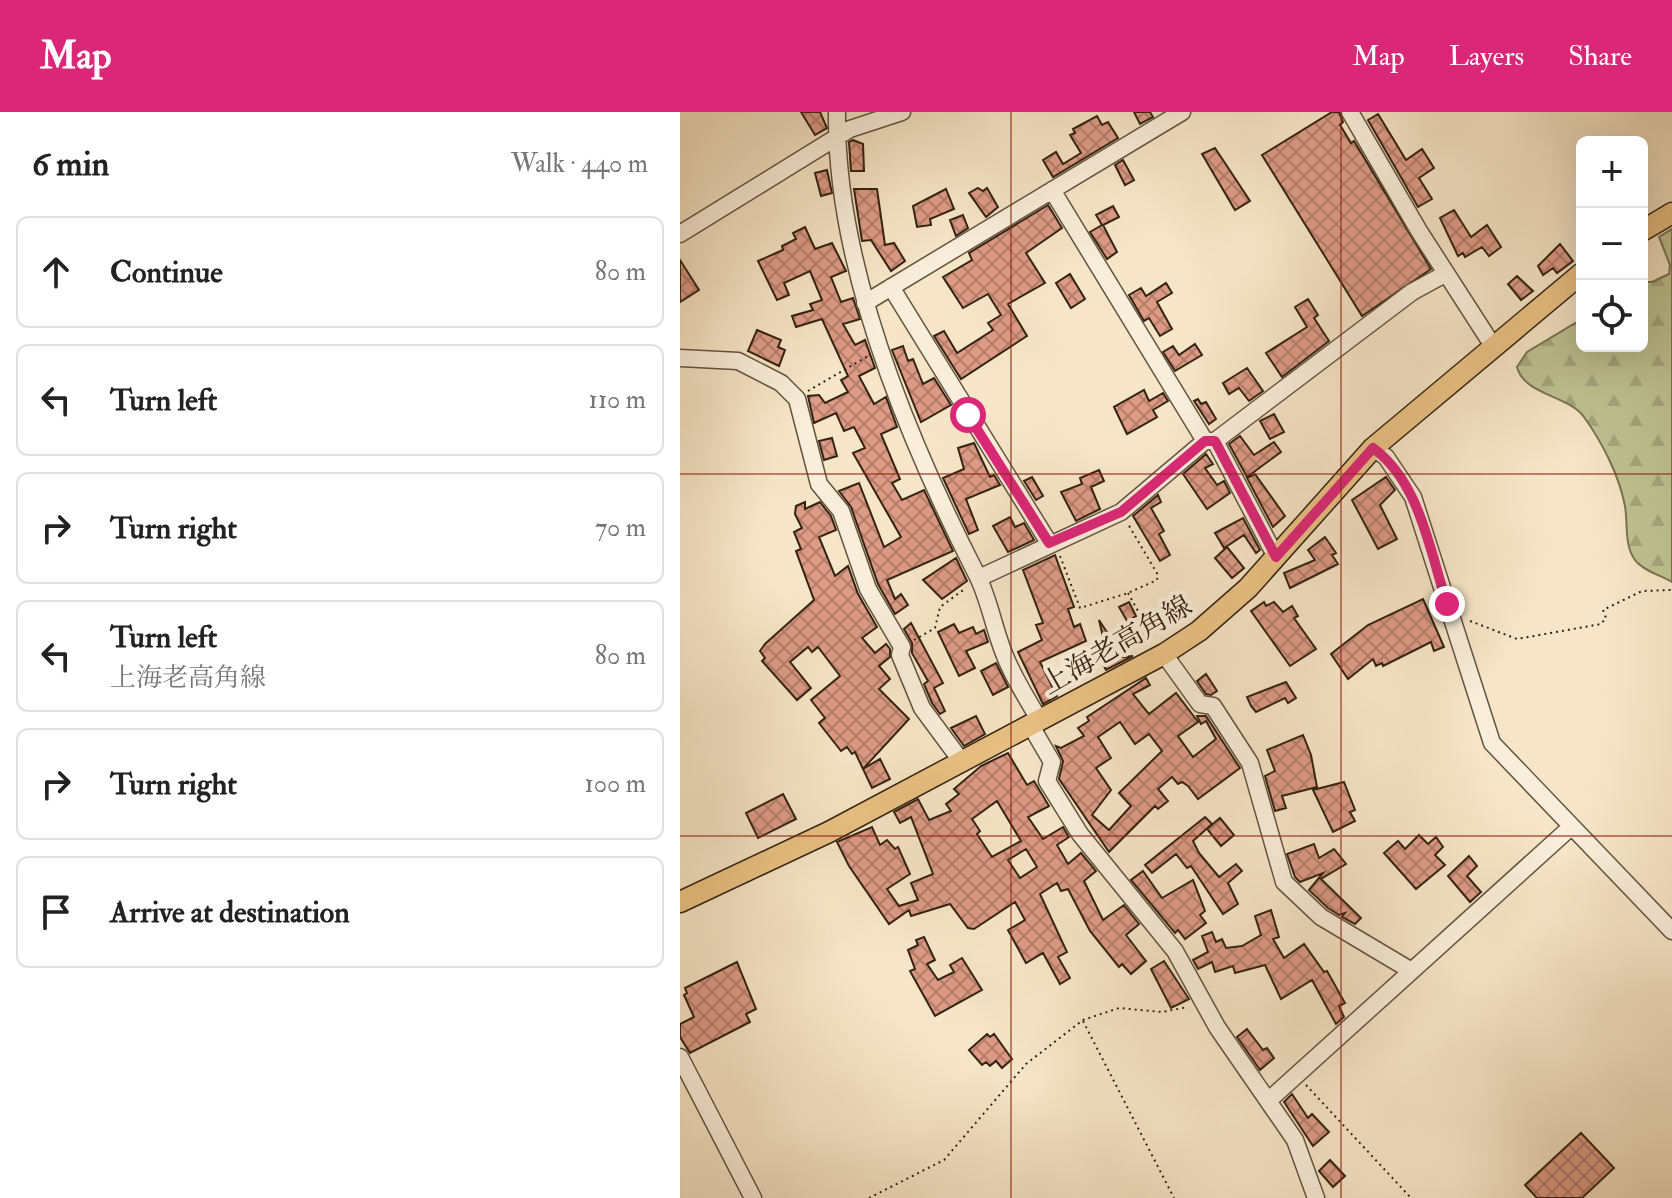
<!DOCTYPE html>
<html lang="en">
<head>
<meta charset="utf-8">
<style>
  body { margin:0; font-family:"IM FELL Double Pica","Noto Serif JP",serif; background:#f2f2f2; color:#222 }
  .controls { position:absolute; right:24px; top:24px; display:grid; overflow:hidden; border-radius:12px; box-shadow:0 8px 32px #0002 }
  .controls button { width:72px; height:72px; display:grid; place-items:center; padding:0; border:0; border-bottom:2px solid #e0e0e0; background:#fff; color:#222; font:40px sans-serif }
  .stop { position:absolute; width:24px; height:24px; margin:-18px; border:6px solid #db2777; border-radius:50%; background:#fff }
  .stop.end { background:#db2777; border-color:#fff; box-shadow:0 2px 8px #0008 }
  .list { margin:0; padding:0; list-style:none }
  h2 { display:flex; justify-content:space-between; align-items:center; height:104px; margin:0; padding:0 32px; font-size:34px }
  h2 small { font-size:26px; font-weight:400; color:#767676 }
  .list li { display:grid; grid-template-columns:52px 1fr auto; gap:24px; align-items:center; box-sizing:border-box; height:112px; margin:0 16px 16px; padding:0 16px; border:2px solid #e0e0e0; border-radius:12px }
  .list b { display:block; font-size:30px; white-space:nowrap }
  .list p { margin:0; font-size:26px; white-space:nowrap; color:#767676 }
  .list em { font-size:26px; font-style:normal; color:#767676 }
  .icon { flex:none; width:44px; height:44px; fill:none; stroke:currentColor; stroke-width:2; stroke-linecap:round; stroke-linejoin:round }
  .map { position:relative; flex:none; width:992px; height:1086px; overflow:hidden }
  header { display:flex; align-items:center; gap:48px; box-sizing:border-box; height:112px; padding:0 40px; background:#db2777; color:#fff }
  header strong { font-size:38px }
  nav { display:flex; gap:44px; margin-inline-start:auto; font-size:28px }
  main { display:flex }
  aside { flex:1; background:#fff }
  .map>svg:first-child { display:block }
  .forest { fill:url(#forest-firs); stroke:#797352; stroke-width:2 }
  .building { fill:url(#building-cross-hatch); stroke:#332311; stroke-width:2; fill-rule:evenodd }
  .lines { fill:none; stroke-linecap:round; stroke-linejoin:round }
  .minor-casing { stroke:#64543e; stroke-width:19 }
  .major-casing { stroke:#332311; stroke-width:23 }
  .path { stroke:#332311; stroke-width:2; stroke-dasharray:2 4; stroke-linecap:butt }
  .minor { stroke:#f9eedb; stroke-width:16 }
  .major { stroke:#ebc284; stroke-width:20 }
  .route { stroke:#db2777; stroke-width:10 }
  .grid { fill:none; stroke:#8f2418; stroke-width:2; stroke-opacity:0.55 }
  .labels { text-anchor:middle; stroke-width:8; stroke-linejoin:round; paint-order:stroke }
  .street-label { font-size:28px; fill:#332311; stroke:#f9eedb }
</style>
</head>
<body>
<header>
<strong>Map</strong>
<nav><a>Map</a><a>Layers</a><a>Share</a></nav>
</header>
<main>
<aside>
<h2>6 min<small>Walk · 440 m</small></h2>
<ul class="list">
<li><svg class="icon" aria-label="ahead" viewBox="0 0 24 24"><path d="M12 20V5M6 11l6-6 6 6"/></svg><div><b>Continue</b></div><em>80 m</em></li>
<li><svg class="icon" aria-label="left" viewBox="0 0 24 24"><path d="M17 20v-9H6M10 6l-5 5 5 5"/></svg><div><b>Turn left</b></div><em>110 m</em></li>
<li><svg class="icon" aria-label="right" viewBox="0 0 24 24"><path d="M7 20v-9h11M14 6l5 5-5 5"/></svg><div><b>Turn right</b></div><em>70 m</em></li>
<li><svg class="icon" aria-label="left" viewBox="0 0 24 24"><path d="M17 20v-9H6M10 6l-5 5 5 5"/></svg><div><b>Turn left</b><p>上海老高角線</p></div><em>80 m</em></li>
<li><svg class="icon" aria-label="right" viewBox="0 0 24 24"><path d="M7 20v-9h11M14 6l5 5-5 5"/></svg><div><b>Turn right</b></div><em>100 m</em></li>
<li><svg class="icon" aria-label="arrive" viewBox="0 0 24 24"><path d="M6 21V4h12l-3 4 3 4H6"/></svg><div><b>Arrive at destination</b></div></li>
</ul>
</aside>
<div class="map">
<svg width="992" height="1086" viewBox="0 0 992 1086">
  <defs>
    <pattern id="forest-firs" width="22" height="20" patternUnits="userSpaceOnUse" patternTransform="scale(2)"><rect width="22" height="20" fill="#bfc393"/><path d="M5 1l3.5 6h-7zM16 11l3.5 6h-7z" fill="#a5a77e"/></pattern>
    <pattern id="building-cross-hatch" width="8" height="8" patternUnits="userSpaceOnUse" patternTransform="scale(2)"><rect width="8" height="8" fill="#dd9a85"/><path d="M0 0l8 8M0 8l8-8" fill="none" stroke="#b47d6b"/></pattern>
  </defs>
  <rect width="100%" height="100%" fill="#f6e5c7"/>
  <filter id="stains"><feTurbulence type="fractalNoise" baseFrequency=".0025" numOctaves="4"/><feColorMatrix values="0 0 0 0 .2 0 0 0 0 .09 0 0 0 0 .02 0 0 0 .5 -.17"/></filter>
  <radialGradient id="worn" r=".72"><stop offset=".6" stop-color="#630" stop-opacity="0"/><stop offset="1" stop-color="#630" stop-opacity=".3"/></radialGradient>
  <!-- forest -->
  <path class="forest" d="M992,117V470C982,464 962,458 955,448C944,433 948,412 945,394C939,363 922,330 904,305C888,283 844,283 837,255L847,240L902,207V234H962V170H972L989,162L990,153L979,125Z"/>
  <!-- building -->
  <path class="building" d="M121,0H140L147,16L135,23Z
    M454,0H470L473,5L460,12Z
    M652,0H659L663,10L660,13L671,31L674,29L751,157L682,204L582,43Z
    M698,2L726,48L742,37L754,56L739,66L752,87L738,95L688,8Z
    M417,4L422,13L428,10L438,26L373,65L363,48L376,40L383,52L401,41L390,23L395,21L393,17Z
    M173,28L183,32L184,59H171L169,30Z
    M535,36L570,89L555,98L522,42Z
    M443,48L454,68L445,73L435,53Z
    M147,58L152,81L141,84L135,61Z
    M298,76L303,79L307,76L318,95L306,105L289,81Z
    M174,77H197L205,133L214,131L225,149L211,159L191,128L182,129Z
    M266,77L274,97L250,107L251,113L237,115L233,94Z
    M368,93L382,116L346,141L365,171L328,192L347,224L281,267L254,224L264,219L277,241L313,218L308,211L321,203L308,182L283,196L263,165L292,148L289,141Z
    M433,94L439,105L423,113L437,140L427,147L410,120L422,113L416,103Z
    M774,98L791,125L807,113L821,135L809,144L802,135L785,145L783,141L778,144L760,106Z
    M283,103L288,116L276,124L270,108Z
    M125,115L135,137L152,131L166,159L151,165L161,190L173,186L180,207L163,212L175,233L185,228L195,256L179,264L194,292L206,285L217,315L201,322L220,367L212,371L222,388L244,378L273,439L207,468L215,487L221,482L228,493L215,502L198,472L171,395L159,379L179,371L204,435L221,425L173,341L185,336L174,315L164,319L156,301L134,311L128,284L139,283L145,291L168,280L161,268L168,264L142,207L116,215L112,204L133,198L130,192L142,188L130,159L104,171L109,183L97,188L78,149L103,138L102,134L116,127L113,121Z
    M880,132L893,149L877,161L873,156L863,163L858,154Z
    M0,148L19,178L0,190Z
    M390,162L405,187L391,196L376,171Z
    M837,164L853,179L841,188L828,172Z
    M486,171L492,181L477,190L492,217L480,224L469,206L464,209L449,183L461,176L466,184Z
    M628,187L638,203L634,206L649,229L602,265L586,241L627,215L615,195Z
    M77,218L101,228L98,235L105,238L99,254L68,239Z
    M515,232L522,243L495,259L483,240L493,234L499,243Z
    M223,234L228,249L233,247L243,272L254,266L271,293L241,310L212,238Z
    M567,256L583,279L569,289L559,276L549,282L543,271Z
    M464,278L469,289L483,281L488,289L473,298L477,305L447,322L434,295Z
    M518,287L521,292L526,290L536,307L529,312L514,289Z
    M594,302L604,320L590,327L580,309Z
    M560,324L574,343L594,330L601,340L567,365L549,332Z
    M152,326L157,344L144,348L139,329Z
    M294,331L310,365L314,363L320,373L286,387L298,418L289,422L263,366L284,357L278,336Z
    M526,342L533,352L525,356L537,373L544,369L550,381L527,397L503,362Z
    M419,358L424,369L411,375L420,397L396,409L381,380L402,372L400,366Z
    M575,362L605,404L593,415L567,366Z
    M352,365L363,384L356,388L344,369Z
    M706,365L715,378L700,393L717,427L698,437L672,388Z
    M478,383L481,390L471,396L484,419L479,422L490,443L480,449L453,404Z
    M125,390V397L140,390L151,404L156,418L139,425L155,464L168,454L178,482L197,515L182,526L195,541L206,532L210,537V545L199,554L210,567L199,577L229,607L183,657L175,640L172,642L167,635L161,639L139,611L145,606L131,588L160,564L138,535L132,540L128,535L110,550L131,576L117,588L82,549L85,546L80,539L85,532L134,488L116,439L121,437L114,420L122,416L115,402L116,394Z
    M330,405L335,415L344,411L354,428L328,440L313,414Z
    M563,406L580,438L576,441L564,423L544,436L535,421Z
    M645,425L656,441L652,443L658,452L610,476L604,461L635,448L628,438Z
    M547,435L564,456L552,466L535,446Z
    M375,443L394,495L388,497L394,515L400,512L406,529L360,550L377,584L363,592L338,540L362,528L356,513L363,511L343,458Z
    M276,446L287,469L262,487L243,468Z
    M743,487L764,535L754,539L751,530L703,554L702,551L696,554L693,547L668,567L651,542L688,513Z
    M449,490L456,504L447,509L439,495Z
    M584,490L586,494L594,490L603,500L612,494L618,504L614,506L636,537L610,554L571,499Z
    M419,508L434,531L460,517L465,526L441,541L443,545L453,544L426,558L423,552L429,550Z
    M231,511L263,571L254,576L265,599L260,602L252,591L244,572L248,569L232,541V531L224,517Z
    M274,512L279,521L293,515L296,522L304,518L308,530L286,539L295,556L279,564L258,520Z
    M316,551L328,575L313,583L301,559Z
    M526,562L537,579L531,583L526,582L517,569Z
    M466,566L470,573L453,582L469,602L496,581L518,610L498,624L513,645L536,627L526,609L521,612L517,604H526L560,656L518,687L508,674L502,670L498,672L492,665L478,677L488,689L478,697L475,694L429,740L379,667L383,649L376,634L381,636L404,624L398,616L409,609L407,605ZM440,610L455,632L469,622L482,639L439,681L451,694L429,718L412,703L431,678L416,656L431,646L418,625Z
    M606,570L616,586L608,591L605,586L576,600L571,594L567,585Z
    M296,604L305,622L284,634L271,616Z
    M623,623L631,643L637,675L602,684L606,696L595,699L585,664L595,659L587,638Z
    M328,641L347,673L354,669L369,694L348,705L363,727L383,715L389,725L377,733L388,752L401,741L416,759L404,769L423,808L444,793L459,812L446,823L466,849L451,862L442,852L439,855L410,819L388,777L381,779L377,771L360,782L387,840L378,845L390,866L380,872L363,841L346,851L328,818L345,808L335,790L294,817L288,816L270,792L231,804L229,798L209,812L169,754L157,730L192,715L200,733L207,728L215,737L218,735L230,762L207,777L219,794L238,788L231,771L253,762L231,705L220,711L214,700L238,687L249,708L271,699L266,692L279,682L274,677L301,654ZM317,689L341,729L312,745L297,722L300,719L292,707ZM346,737L357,755L340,766L328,748Z
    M200,647L210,667L192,676L183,657Z
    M664,670L675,698L670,700L675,709L653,720L633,678Z
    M103,682L116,707L78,726L66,701Z
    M525,705L532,712L513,729L519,741L539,765L556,752L562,759L548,771L558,792L543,802L511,754L507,756L496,742L472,761L465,753Z
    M540,706L554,723L541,734L527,717Z
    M739,723L748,732L756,725L763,735L755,743L765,753L736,777L704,741L718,729L725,737Z
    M634,732L639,746L654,737L666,752L641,767L681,806L675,812L662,805L665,801L659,803L648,796L629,778L643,761L620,770L615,765L607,742Z
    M789,744L797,754L787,764L801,780L790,790L768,764Z
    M463,759L482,786L513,768L525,799L520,803L526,811L505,827L498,818L495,821L451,768Z
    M591,798L599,825L593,827L604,846L624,832L644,860L647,859L665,891L659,894L664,905L656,912L632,868L601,887L585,853L555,861L553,854L535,860L532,850L518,857L513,848L528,840L522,824L532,820L536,830L542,827L546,836L562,834L581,823L575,804Z
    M244,825L255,848L247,852L258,868L274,860L270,853L282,846L302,878L255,904L230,859L235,857L228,838L238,833L236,828Z
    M484,849L509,887L491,896L471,857Z
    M57,850L76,897L66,902L70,910L10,941L0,925V912L14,905L4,883L7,881L5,876Z
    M567,917L583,938L587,936L594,946L580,958L557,925Z
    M307,922L310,925L314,922L332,947L322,956L316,949L310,954L306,950L302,953L289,938Z
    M612,982L628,1006L632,1002L649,1020L633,1034L604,990Z
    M901,1021L934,1056L902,1086H857L845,1073Z
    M650,1048L665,1064L653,1075L639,1059Z"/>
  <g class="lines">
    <!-- minor casing -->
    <g class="minor-casing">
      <path id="minor" d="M157,0C155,152 229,330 297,463C310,489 314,518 325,544C334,567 348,588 360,609
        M670,0L739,119L813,234
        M372,78L525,329
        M0,122L170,17L222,0
        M211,175L369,431
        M185,191L502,0
        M0,246L58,249L101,271L117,287L139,372L161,399L188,477L222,535L220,543L242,596L282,650
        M535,329L596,445
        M693,336L706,345L733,385L812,631L992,819
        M299,466L441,400L525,329H535L732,180L765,162
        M484,542L520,592L533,594L570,651L604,770L641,805L730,858
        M351,614L372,650L367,669L400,722L495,839L537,915L615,1028L636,1086
        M0,945L73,1086
        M589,988L891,715"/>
    </g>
    <!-- major casing -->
    <g class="major-casing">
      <path id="major" d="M962,119L992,101
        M0,790L149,720L484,542L519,519L568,476L693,336L902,161"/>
    </g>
    <!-- path -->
    <path class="path" d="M128,279L188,244
      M380,444L400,496L448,481L477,468L478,463L448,412
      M448,481L474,528
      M790,509L837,527L921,512L926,506L923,498L962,479L992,478
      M234,528L255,516L260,495L286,476
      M403,909L494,1086
      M626,973L731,1086
      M189,1086L264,1048L346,952L403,908L439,896L482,900L508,895"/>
    <!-- minor -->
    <use href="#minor" class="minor"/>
    <!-- major -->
    <use href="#major" class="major"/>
  </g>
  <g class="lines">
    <!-- route -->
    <path class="route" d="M288,303L369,431L441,400L525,329H535L596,445L693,336C740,370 750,440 767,492"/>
  </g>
  <!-- grid -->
  <path class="grid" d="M331,0V1086M661,0V1086M0,362H992M0,724H992"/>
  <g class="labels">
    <!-- street labels -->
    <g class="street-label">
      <text transform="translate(436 532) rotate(-30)" y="10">上海老高角線</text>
    </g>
  </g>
  <rect width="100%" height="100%" filter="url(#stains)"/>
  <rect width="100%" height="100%" fill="url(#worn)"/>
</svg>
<div class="controls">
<button>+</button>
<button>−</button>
<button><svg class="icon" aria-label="locate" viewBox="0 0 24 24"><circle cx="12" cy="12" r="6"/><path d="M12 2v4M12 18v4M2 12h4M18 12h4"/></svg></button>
</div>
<div class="stop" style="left:288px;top:303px"></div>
<div class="stop end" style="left:767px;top:492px"></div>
</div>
</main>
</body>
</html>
